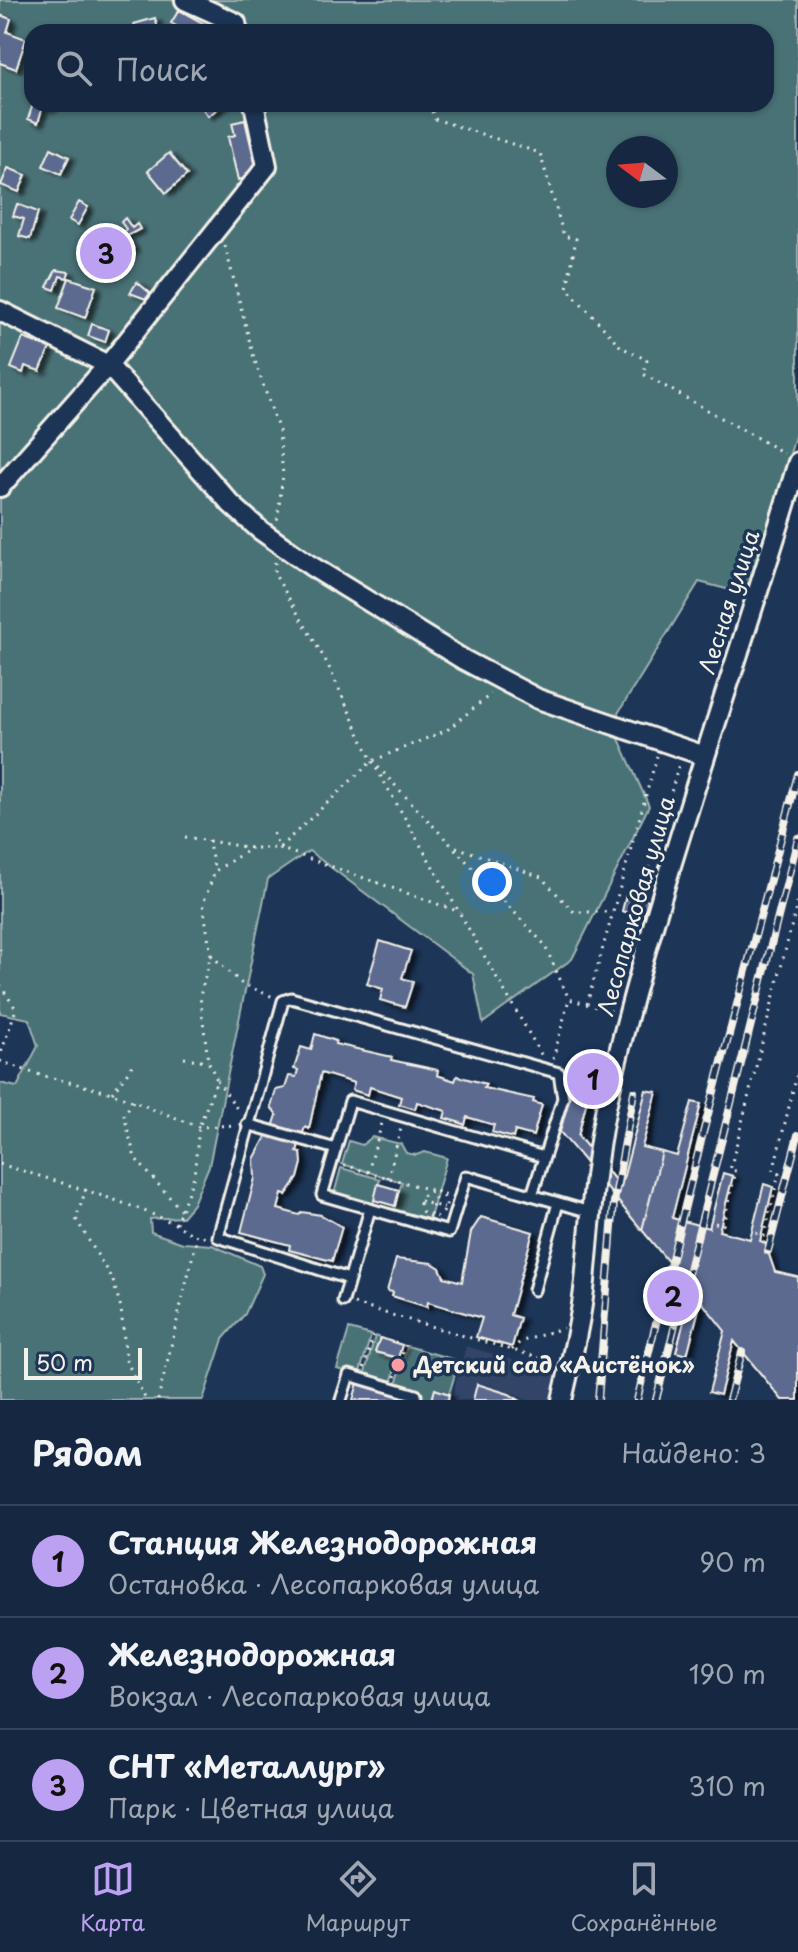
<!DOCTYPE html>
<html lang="ru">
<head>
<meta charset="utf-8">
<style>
  body { margin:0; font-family:"Playpen Sans",sans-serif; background:#23344c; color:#f1f3f6 }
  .compass { position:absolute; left:606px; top:136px; width:72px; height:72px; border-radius:50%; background:#162841; box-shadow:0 2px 6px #0004; rotate:286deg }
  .scale { position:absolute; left:24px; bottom:20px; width:118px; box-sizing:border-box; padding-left:8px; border:4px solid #f4f1e8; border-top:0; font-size:22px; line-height:28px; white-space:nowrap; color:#f4f1e8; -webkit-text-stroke:6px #1d3557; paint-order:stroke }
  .you { position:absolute; left:492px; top:882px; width:28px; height:28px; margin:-20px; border:6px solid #fff; border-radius:50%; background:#1a73e8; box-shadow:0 0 0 12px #1a73e833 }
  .badge { display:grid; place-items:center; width:52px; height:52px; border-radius:50%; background:#bca0f2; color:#111; font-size:26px; font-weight:700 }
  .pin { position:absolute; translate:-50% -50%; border:4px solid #fff; box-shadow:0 2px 8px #0006 }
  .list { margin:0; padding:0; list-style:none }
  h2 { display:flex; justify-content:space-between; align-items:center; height:104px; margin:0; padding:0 32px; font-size:34px }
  h2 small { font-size:26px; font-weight:400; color:#9ea6b1 }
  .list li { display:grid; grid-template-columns:52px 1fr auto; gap:24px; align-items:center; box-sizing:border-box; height:112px; padding:0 32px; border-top:2px solid #35445a }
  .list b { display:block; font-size:30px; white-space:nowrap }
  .list p { margin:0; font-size:26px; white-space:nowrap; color:#9ea6b1 }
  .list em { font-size:26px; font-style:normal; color:#9ea6b1 }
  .icon { flex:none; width:44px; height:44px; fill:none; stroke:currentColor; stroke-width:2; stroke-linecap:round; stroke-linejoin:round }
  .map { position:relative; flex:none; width:798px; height:1400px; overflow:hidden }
  .search { position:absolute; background:#162841; box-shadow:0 2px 6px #0004; left:24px; right:24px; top:24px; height:88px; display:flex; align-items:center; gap:20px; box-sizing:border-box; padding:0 28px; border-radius:24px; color:#9ea6b1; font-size:30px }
  .sheet { height:440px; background:#162841 }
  nav { display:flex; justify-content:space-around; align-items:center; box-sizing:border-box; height:112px; border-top:2px solid #35445a; background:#162841; font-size:22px; color:#9ea6b1 }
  nav a { display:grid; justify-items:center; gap:4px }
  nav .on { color:#bca0f2 }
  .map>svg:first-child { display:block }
  .built { fill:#304568 }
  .green { fill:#4a7277; stroke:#9fb2b0; stroke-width:2; fill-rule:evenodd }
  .building { fill:#5b6b90; stroke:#f4f1e8; stroke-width:2; filter:url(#shadow) }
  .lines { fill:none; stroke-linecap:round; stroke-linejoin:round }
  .lane-casing { stroke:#f4f1e8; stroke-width:15 }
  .street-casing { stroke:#f4f1e8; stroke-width:24 }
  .path { stroke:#f4f1e8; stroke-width:3; stroke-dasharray:2 6; stroke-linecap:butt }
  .lane { stroke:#1d3557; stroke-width:9 }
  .street { stroke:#1d3557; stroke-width:18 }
  .rail-casing { stroke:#f4f1e8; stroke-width:8 }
  .rail { stroke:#1d3557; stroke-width:5; stroke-dasharray:15; stroke-linecap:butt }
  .poi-dot { fill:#ff9aa2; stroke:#1d3557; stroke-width:3 }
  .labels { text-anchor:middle; stroke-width:7; stroke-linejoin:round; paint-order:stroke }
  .street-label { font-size:22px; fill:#f4f1e8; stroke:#1d3557 }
  .poi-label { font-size:22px; font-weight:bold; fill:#f4f1e8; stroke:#1d3557; text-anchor:start }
</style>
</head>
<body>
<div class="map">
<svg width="798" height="1400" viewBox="0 0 798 1400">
  <defs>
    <filter id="shadow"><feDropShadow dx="5.5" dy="3" stdDeviation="2" flood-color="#0009"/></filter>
  </defs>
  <rect width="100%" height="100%" fill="#1d3557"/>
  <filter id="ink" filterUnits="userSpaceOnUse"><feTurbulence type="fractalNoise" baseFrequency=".0125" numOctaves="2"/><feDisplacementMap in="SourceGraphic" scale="16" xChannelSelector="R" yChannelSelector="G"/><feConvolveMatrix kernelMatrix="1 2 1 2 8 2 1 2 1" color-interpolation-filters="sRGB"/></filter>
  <g filter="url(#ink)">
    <!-- built -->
    <path class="built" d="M466,1346L555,1372L550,1400H451Z"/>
    <!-- green -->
    <path class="green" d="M0,0H798V425L755,580L734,591L699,582L612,723L649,806L572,959L483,1023L473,974L309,851L268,879L209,1166L193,1204L182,1217L150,1219L151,1232L183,1243L212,1245L260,1266L263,1274L245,1314L223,1339L203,1400H0V1083L17,1087L38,1046L29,1019L0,1013ZM32,32H766V104H32ZM618,148H666V196H618Z
      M372,1137L401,1144L406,1153L416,1155L425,1152L447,1158L429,1221L393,1211L402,1182L342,1164L349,1141L362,1145Z
      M341,1168L380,1179L373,1205L334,1194Z
      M349,1329L371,1335L359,1375L337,1369Z
      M375,1336L380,1338L376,1352L398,1358L391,1384L364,1376Z
      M407,1346L459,1361L449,1394L435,1390L432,1400H418L420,1392L396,1385Z"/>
    <!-- building -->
    <path class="building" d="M179,10L206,25L202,32H187L171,23Z
      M0,15L11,19L7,32L26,39L16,69L0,63Z
      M155,18L158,28L136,32L134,24Z
      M33,104H52L50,109L43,106L38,123L28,119Z
      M210,104H222L223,105L208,116L203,109Z
      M245,120L258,175L238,180L228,137L235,135L232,123Z
      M51,148L69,157L61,174L43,166Z
      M169,153L187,175L166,193L148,171Z
      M8,168L26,175L19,192L1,185Z
      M79,202L88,207L78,225L69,220Z
      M17,204L38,212L30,239L19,236L24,219L13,216Z
      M125,218L132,228L137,224L140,229L125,237L133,248L124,260L101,242L112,227L122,234L126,229L121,222Z
      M56,270L69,272L67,278L60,276L55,290L47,287Z
      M69,278L96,287L85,318L58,308Z
      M137,282L150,293L146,299L130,293Z
      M92,324L109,330L105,342L88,336Z
      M23,338L50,348L40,371L25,366L23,373L11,368Z
      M626,895L648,900L643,917L622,911Z
      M380,941L411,951L402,978L413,982L405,1007L380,1000L383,989L367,984Z
      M315,1034L336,1041L335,1044L392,1057L391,1060L438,1070L437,1075L455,1081L457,1076L486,1084L484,1088L534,1099L533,1102L542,1105L533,1136L515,1131L513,1138L492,1132L494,1125L467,1117L465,1125L461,1123L444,1118L446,1111L417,1102L415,1109L399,1104L401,1097L370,1087L368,1095L352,1090L354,1083L321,1073L309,1129L305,1127L302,1135L273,1127L277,1115L271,1107L276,1090L285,1088L289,1076L296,1077L298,1070L294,1069L301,1047L311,1050Z
      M646,1090L657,1092L642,1147L662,1152L642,1230L560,1132L571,1091L588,1096L578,1136L621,1187Z
      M692,1102L701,1104L672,1218L709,1228L723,1173L733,1176L719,1231L750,1239L764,1184L773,1187L760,1241L765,1243L775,1272L798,1277V1400H782L734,1341L720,1395L709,1392L725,1331L701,1301L687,1355L676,1352L692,1291L642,1230L662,1152L677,1156Z
      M267,1135L299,1144L297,1152L301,1153L302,1163L298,1178L286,1195L282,1194L278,1209L299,1215L302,1212L321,1215L342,1227L332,1261L289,1250L290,1245L241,1232L255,1178L254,1159Z
      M378,1184L399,1190L395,1206L374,1200Z
      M481,1217L533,1232L510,1315L520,1318L512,1347L476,1337L482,1318L428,1302L427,1307L392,1296L393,1292L387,1291L396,1259L432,1263L440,1268L444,1277L462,1282L471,1232Z
      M380,1338L402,1345L398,1358L375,1352Z
      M358,1383L410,1398V1400H353Z
      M477,1384L509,1394L519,1400H473Z
      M435,1389L449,1394L448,1400H432Z"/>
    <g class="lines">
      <!-- lane casing -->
      <g class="lane-casing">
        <path id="lane" d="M247,1124L336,1149
          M544,1157L350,1101L322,1195L449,1232L466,1176L590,1212
          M349,1279L218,1237L283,1001L291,998L559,1073L563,1098L532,1195
          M534,1290L558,1203
          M343,1301L370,1209
          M341,1400L349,1375L416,1395L414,1400"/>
      </g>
      <!-- street casing -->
      <g class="street-casing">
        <path id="street" d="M185,0L236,23L238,32
          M0,311L108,365L231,504L260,530L311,566L464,660L538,699L705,756
          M0,487L108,365L267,166L254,104
          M562,1400C571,1361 581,1321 585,1281C591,1216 595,1153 610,1089C660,876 736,671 798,462"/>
      </g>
      <!-- path -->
      <path class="path" d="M429,104L435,119L540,153L564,236L576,239L567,288L621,347L647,360L643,374L784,453
        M225,246L254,358L279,431L283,475L277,522
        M275,562L274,573L327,663L372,761L542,1056
        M378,767L544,944L569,999
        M273,833L279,848L460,912
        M185,837L251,848H279L372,761L447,730L491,694
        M208,840L215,871
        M456,847L541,877L574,912H612
        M641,899L679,764
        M0,949V950
        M211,955L241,983L273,997
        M0,985L16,1009L0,1056
        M587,1004L657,756
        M184,1058L208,1061
        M553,1059L569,999L614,1012
        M0,1061L33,1073L112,1093L199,1127L236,1125
        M217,1080L240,1113
        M112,1093L133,1065
        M133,1101L124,1115L135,1158L181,1210
        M0,1164C58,1182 117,1198 173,1223C185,1228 193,1238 206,1237
        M344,1165L448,1195
        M368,1172L382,1123
        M388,1178L401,1128
        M86,1189L76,1219L113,1281L121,1308L126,1360L146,1400
        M420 1204a13 13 0 1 1 26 0a13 13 0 1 1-26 0Z
        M420,1201L444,1208
        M430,1215L437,1192
        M715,1223L723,1225L736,1171L730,1170L798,900
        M176,1224L194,1176L199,1127L217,1080L208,1061L200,996L211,955L203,904L215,871L251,848
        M756,1233L764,1236L779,1174L773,1172L798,1070
        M354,1304L554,1362
        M512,1350L520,1342L563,1328
        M364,1368L373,1336
        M395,1377L405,1345
        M158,1400L197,1238"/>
      <!-- lane -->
      <use href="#lane" class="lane"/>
      <!-- street -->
      <use href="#street" class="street"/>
      <!-- rail casing -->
      <g class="rail-casing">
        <path id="rail" d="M768,1251L798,1135
          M598,1400L614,1202L634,1092
          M637,1400L703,1133L798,774
          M656,1400L798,838
          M729,1400L742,1352"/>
      </g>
      <!-- rail -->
      <use href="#rail" class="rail"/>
    </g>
  </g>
  <!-- markers -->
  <circle class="poi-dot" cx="398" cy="1365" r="8"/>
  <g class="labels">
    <!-- street labels -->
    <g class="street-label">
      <text transform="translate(729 602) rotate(-72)" y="8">Лесная улица</text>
      <text transform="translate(636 906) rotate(-74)" y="8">Лесопарковая улица</text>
    </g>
    <!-- poi labels -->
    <g class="poi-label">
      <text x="414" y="1373">Детский сад «Аистёнок»</text>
    </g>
  </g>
</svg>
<svg class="compass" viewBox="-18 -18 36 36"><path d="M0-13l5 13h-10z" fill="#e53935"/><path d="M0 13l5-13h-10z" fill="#9ea6b1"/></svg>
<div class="scale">50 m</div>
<div class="you"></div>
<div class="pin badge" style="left:593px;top:1079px">1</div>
<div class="pin badge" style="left:673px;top:1296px">2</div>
<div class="pin badge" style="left:106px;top:253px">3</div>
<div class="search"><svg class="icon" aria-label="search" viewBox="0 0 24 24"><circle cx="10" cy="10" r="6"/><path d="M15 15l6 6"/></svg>Поиск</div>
</div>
<section class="sheet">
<h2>Рядом<small>Найдено: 3</small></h2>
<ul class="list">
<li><span class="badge">1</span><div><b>Станция Железнодорожная</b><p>Остановка · Лесопарковая улица</p></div><em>90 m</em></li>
<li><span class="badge">2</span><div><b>Железнодорожная</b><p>Вокзал · Лесопарковая улица</p></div><em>190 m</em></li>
<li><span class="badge">3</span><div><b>СНТ «Металлург»</b><p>Парк · Цветная улица</p></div><em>310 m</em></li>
</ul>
</section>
<nav>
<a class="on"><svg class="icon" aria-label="map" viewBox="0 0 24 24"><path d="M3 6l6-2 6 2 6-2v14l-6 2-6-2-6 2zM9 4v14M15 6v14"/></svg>Карта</a>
<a><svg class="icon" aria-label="directions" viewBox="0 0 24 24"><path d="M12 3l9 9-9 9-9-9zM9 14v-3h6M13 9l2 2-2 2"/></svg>Маршрут</a>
<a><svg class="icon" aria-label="saved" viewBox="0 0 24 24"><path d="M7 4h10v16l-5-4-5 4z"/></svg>Сохранённые</a>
</nav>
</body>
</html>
